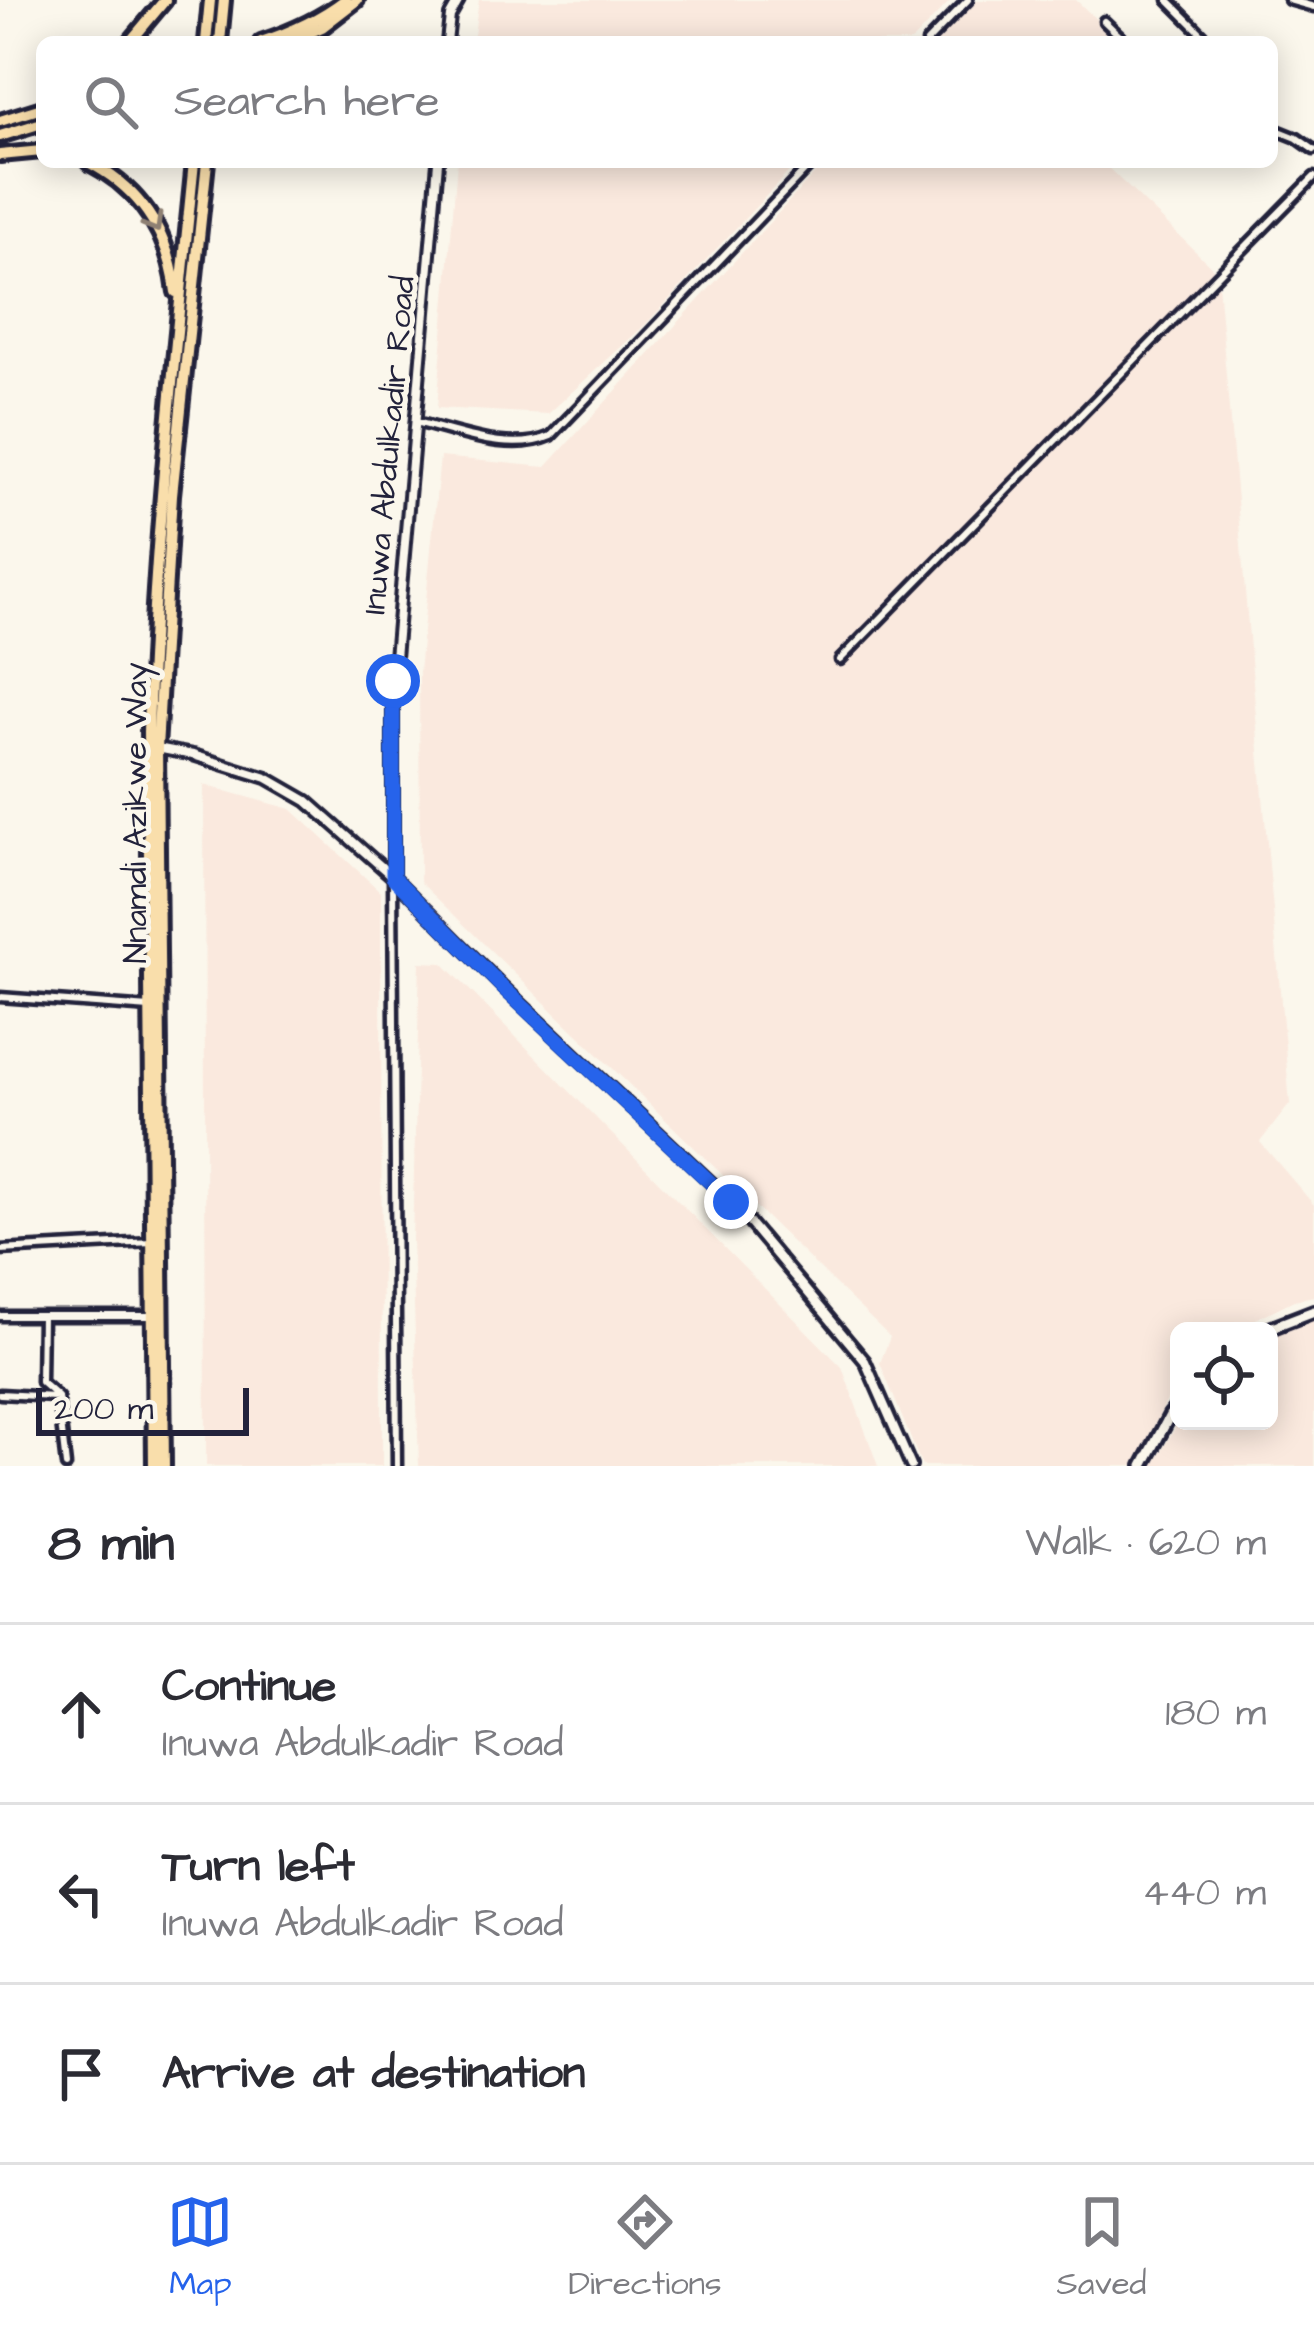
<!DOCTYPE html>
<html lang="en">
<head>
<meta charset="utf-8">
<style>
  body { margin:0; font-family:"Architects Daughter",sans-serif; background:#f7f7f7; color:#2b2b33 }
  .controls { position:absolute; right:36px; bottom:36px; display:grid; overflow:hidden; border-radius:18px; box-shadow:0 6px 30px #0003 }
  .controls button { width:108px; height:108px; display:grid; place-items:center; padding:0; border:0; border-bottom:3px solid #e1e1e2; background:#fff; color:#2b2b33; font:60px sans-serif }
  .scale { position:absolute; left:36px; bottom:30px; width:213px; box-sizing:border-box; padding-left:12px; border:6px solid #22223b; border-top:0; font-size:33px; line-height:42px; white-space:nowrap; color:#22223b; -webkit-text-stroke:9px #fbf7ec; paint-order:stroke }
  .stop { position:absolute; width:36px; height:36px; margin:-27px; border:9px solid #2563eb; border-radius:50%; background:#fff }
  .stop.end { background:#2563eb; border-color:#fff; box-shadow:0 3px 12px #0008 }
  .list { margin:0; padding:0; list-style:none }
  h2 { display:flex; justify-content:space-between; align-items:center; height:156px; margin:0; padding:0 48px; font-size:51px }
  h2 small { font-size:39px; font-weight:400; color:#7c7c81 }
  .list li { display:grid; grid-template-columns:78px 1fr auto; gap:36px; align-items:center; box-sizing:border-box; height:180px; padding:0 48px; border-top:3px solid #e1e1e2 }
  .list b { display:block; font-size:45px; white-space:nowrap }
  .list p { margin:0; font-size:39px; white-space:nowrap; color:#7c7c81 }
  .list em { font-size:39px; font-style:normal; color:#7c7c81 }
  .icon { flex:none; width:66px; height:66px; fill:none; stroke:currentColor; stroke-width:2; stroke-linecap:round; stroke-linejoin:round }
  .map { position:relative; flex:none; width:1314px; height:1466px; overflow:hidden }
  .search { position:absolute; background:#fff; box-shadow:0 6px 30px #0003; left:36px; right:36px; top:36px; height:132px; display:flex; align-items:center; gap:30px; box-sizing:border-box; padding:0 42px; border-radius:18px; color:#7c7c81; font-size:45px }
  .sheet { height:696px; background:#fff }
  nav { display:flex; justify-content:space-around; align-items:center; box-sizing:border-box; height:168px; border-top:3px solid #e1e1e2; background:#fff; font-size:33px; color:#7c7c81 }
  nav a { display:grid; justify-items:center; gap:6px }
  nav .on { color:#2563eb }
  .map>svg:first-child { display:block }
  .built { fill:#fae9de }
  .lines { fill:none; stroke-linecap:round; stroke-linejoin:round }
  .minor-casing { stroke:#22223b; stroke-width:15 }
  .tertiary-casing { stroke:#22223b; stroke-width:16 }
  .secondary-casing { stroke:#22223b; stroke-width:18 }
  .trunk-casing { stroke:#22223b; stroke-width:20 }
  .minor { stroke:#fbf7ec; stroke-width:6 }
  .tertiary { stroke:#fbf7ec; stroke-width:8 }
  .secondary { stroke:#fbf7ec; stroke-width:9 }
  .trunk { stroke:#f9deab; stroke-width:10 }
  .oneway { stroke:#8e8073 }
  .route { stroke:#2563eb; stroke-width:15 }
  .labels { text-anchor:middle; stroke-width:10; stroke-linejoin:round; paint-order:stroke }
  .street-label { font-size:33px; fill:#22223b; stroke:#fbf7ec }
</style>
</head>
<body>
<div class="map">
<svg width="1314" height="1466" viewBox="0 0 1314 1466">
  <rect width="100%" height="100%" fill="#fbf7ec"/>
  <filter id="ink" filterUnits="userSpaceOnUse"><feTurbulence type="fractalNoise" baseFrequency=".00833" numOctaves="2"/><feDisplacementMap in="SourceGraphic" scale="24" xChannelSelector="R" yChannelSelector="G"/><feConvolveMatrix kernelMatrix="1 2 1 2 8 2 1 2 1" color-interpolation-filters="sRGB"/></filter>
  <g filter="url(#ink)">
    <!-- built -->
    <path class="built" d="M479,0H951L911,42H473Z
      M974,0H1076L1120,42H935Z
      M457,162H798L645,325L548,414L437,408Z
      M825,162H1102L1217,272L1290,1104L1260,1142L1314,1205V1296L1294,1300L1232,1331H1179V1388L1167,1400L1134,1466H922L880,1363L890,1337L420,882L419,672L440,457L546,467Z
      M204,785L291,809L381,892L382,1466H206Z
      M420,962L443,963L842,1367L878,1466H419L412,1240Z
      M1314,1318V1466H1153L1179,1421H1269V1337L1281,1329Z"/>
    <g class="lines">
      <!-- minor casing -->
      <g class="minor-casing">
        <path id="minor" d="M1168,0L1210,42
          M1289,0L1314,7
          M1104,21L1126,42
          M927,42L968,0
          M1272,128L1297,138L1314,150
          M1171,164L1177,162
          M416,422C458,432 510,454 551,436L813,162
          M840,660L1314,177
          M393,877L397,1466
          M0,997L150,1008
          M0,1250L152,1242
          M0,1316H152
          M42,1316L41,1382L58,1397L66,1466
          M0,1394L54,1397"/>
      </g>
      <!-- tertiary casing -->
      <g class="tertiary-casing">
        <path id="tertiary" d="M447,42L450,16L459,0
          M157,748L193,755L267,778L307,801L393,877L501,985L732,1202L865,1361L911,1466
          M393,875V681L438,162"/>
      </g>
      <!-- secondary casing -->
      <g class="secondary-casing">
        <path id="secondary" d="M1262,1331L1314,1311
          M1143,1466L1170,1415L1179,1404"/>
      </g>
      <!-- trunk casing -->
      <g class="trunk-casing">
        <path id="trunk" d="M130,42L165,0
          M206,42L210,0
          M220,42L224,0
          M261,42C292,32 319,20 345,0
          M289,42L322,27L357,0
          M0,121L42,108
          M0,136L42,123
          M0,155L42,151
          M88,162C141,189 169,234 176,292
          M154,1466L148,732C154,541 175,352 194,162
          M164,1466L157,748L172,495L207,162"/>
      </g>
      <!-- minor -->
      <use href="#minor" class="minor"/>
      <!-- tertiary -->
      <use href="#tertiary" class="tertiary"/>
      <!-- secondary -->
      <use href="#secondary" class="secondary"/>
      <!-- trunk -->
      <use href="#trunk" class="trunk"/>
    </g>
    <!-- one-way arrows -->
    <defs><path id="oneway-chevron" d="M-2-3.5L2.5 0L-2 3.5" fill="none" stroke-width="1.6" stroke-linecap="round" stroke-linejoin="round" transform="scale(3)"/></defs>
    <use class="oneway" href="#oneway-chevron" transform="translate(154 224) rotate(60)"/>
  </g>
  <g class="lines" filter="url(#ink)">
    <!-- route -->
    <path class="route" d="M393,681V877L501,986L731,1202"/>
  </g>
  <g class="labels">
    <!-- street labels -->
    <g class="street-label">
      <text transform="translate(387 445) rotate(-85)" y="12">Inuwa Abdulkadir Road</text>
      <text transform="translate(134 813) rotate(-90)" y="12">Nnamdi Azikwe Way</text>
    </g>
  </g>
</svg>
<div class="controls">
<button><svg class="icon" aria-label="locate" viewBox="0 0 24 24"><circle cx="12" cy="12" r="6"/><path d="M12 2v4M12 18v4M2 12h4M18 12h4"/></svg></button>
</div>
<div class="scale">200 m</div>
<div class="stop" style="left:393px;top:681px"></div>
<div class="stop end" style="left:731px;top:1202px"></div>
<div class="search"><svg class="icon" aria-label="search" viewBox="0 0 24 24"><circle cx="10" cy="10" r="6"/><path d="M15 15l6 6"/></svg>Search here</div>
</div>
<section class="sheet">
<h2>8 min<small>Walk · 620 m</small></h2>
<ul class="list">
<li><svg class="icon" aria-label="ahead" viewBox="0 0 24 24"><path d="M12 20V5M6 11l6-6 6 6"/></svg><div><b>Continue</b><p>Inuwa Abdulkadir Road</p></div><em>180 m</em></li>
<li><svg class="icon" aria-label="left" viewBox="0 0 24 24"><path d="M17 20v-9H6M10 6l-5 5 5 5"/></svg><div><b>Turn left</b><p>Inuwa Abdulkadir Road</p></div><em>440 m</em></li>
<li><svg class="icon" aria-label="arrive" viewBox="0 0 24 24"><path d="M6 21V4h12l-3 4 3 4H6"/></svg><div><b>Arrive at destination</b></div></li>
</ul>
</section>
<nav>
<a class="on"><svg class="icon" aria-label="map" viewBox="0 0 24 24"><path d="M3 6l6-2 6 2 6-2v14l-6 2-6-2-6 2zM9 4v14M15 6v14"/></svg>Map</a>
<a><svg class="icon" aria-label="directions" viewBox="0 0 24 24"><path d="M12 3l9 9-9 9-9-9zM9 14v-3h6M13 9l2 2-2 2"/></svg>Directions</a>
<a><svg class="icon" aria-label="saved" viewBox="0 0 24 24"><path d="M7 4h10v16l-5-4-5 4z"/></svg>Saved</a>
</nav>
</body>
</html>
